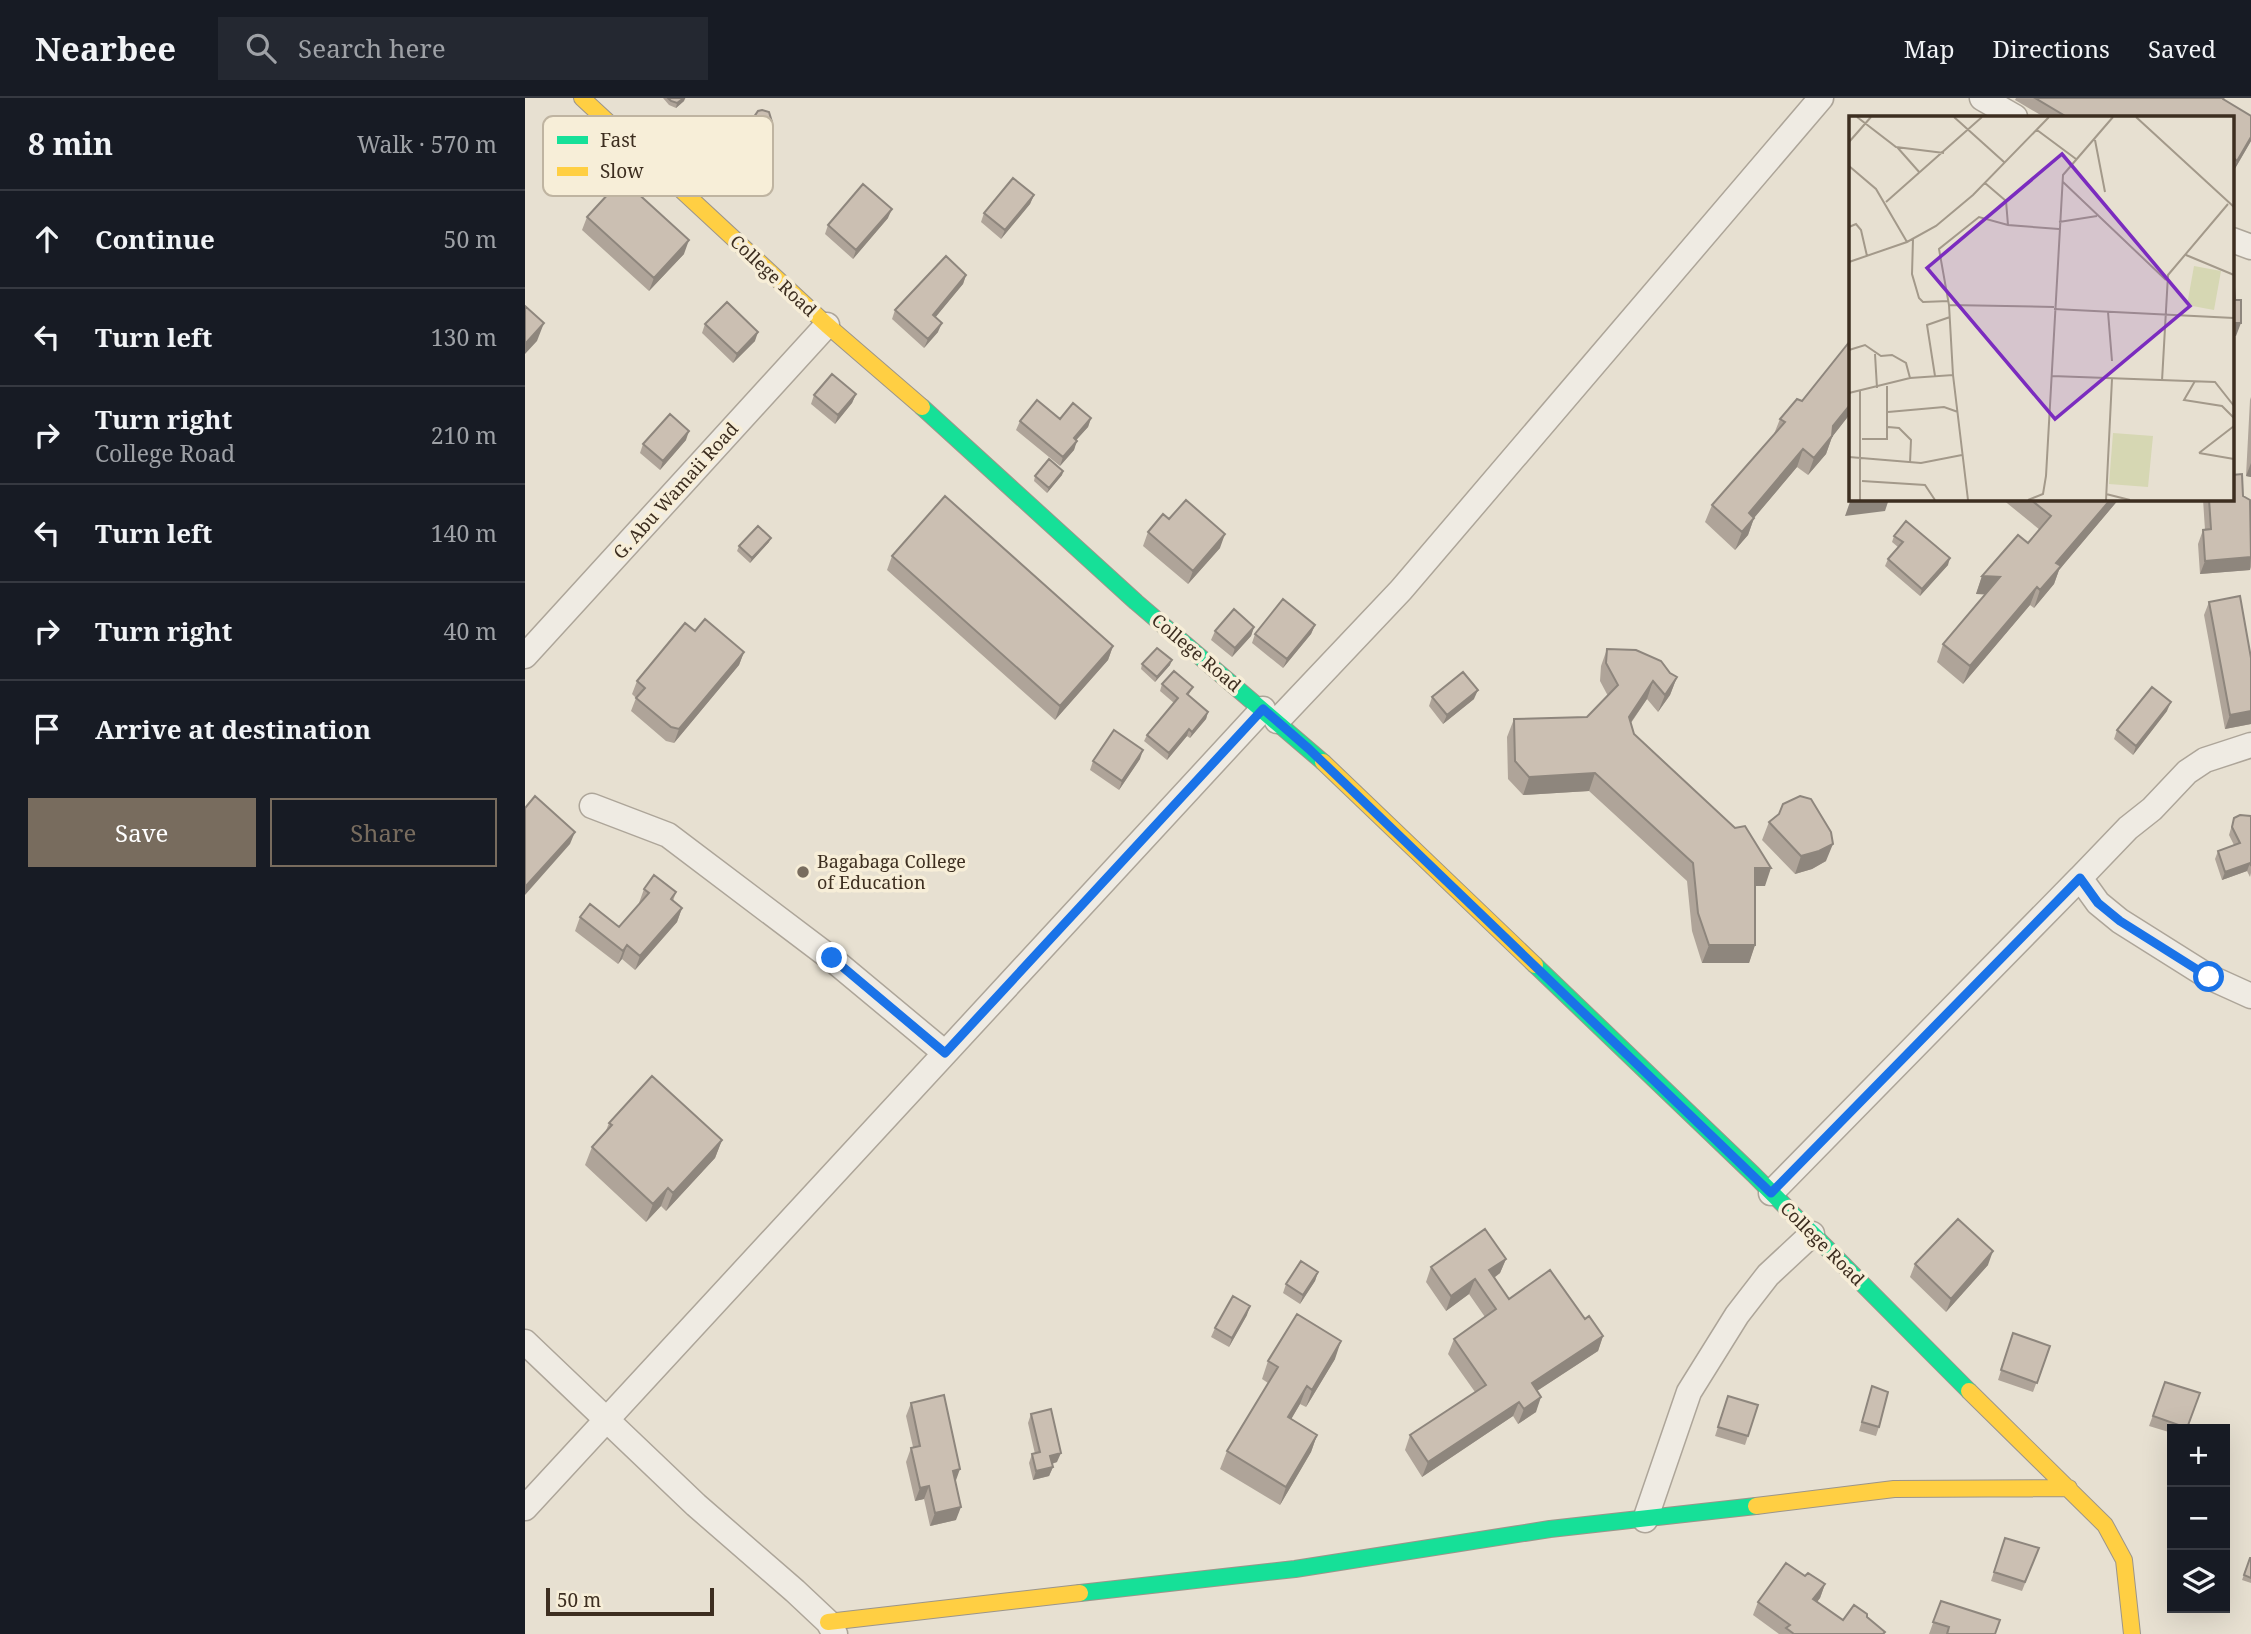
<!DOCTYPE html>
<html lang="en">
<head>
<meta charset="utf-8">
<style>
  body { margin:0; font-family:"Noto Serif",serif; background:#242831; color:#f1f3f6 }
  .controls { position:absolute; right:21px; bottom:21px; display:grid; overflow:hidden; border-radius:0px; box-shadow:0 7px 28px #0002 }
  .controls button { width:63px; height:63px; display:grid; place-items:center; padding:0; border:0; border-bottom:2px solid #363941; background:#171b24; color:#f1f3f6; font:35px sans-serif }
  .scale { position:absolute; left:21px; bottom:18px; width:168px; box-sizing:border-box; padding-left:7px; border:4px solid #3d2e20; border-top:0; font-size:19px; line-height:24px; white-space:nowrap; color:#3d2e20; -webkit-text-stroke:5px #f7eed8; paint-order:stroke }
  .stop { position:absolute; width:21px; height:21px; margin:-16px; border:5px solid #1a73e8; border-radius:50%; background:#fff }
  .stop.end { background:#1a73e8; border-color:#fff; box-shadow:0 2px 7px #0008 }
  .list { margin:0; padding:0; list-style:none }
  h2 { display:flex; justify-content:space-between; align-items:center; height:91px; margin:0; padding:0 28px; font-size:30px }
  h2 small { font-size:23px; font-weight:400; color:#9ea1a6 }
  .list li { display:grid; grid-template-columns:46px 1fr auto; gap:21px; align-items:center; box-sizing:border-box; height:98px; padding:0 28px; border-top:2px solid #363941 }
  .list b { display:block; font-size:26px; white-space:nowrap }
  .list p { margin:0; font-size:23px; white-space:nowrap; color:#9ea1a6 }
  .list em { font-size:23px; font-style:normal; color:#9ea1a6 }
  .actions { display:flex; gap:14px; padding:21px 28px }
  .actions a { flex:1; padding:16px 0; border:2px solid #786c5e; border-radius:0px; text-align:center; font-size:24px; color:#786c5e }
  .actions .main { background:#786c5e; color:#fff }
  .icon { flex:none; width:38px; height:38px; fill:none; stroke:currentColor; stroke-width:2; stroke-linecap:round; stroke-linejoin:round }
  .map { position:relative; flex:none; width:1726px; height:1536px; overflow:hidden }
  header { display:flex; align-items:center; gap:42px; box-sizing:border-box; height:98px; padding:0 35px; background:#171b24; border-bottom:2px solid #363941 }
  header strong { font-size:33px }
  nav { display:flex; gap:38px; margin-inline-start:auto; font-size:24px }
  .search { width:490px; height:63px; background:#242831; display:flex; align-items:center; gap:18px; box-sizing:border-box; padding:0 24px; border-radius:0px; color:#9ea1a6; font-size:26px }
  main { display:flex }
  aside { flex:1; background:#171b24 }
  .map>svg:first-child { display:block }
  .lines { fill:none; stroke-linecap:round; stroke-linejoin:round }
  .street-casing { stroke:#ada599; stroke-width:27 }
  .fast-casing { stroke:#9c958a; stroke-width:18 }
  .slow-casing { stroke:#9c958a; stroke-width:18 }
  .street { stroke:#efebe3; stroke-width:24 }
  .fast { stroke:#16e098; stroke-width:16 }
  .slow { stroke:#ffcf43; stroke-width:16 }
  .wall { fill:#afa499 }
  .shaded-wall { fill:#8e867d }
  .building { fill:#cbbfb2; stroke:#8e867d; stroke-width:2 }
  .route { stroke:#1a73e8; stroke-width:9 }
  .poi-dot { fill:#786c5e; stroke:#f7eed8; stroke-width:2.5 }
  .labels { text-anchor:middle; stroke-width:7; stroke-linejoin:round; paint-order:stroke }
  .street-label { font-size:18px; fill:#3d2e20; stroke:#f7eed8 }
  .poi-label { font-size:18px; fill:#3d2e20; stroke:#f7eed8; text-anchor:start }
  .inset-road { fill:none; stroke:#a3998a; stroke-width:2 }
  .view { fill:#7b2cbf; fill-opacity:0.15; stroke:#7b2cbf; stroke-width:3.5 }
  .inset-edge { fill:none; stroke:#3d2e20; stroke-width:3.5 }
  .key { fill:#f7eed8; stroke:#bfb4a1; stroke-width:2 }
  .key-label { font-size:19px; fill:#3d2e20 }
</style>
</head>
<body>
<header>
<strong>Nearbee</strong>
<div class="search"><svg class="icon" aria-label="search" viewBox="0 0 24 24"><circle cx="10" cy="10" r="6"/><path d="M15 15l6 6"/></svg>Search here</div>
<nav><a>Map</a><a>Directions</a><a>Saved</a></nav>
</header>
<main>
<aside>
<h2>8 min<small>Walk · 570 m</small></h2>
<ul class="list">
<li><svg class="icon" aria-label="ahead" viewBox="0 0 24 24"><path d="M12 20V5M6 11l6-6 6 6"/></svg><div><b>Continue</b></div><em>50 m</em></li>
<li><svg class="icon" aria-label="left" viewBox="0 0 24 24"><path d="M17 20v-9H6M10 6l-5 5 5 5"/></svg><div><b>Turn left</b></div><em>130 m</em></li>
<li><svg class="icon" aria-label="right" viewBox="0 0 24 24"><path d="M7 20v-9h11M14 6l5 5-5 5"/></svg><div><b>Turn right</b><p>College Road</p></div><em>210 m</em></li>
<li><svg class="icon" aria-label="left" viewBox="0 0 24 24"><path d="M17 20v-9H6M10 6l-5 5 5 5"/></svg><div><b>Turn left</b></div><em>140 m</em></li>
<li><svg class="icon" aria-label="right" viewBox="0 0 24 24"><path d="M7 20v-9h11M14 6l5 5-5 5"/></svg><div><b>Turn right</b></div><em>40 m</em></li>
<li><svg class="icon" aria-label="arrive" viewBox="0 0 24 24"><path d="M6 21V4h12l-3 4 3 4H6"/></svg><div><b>Arrive at destination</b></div></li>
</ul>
<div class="actions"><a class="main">Save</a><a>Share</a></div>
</aside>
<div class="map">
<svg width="1726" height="1536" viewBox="0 0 1726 1536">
  <rect width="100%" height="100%" fill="#e7e0d1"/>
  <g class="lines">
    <!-- street casing -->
    <g class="street-casing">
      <path id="street" d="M1457,0L1490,19
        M1707,142L1726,149
        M0,558L302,227
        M752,623L876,492L1296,0
        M67,708L143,737L307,861L420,955
        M1555,780L1603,730L1627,711L1662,674L1680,662L1726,647
        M1246,1095L1555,780L1573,805L1595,823L1684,879L1726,898
        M0,1244L171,1407L270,1493L303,1524L310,1536
        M0,1410L738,611
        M1120,1422L1164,1294L1212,1217L1243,1177L1287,1136"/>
    </g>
    <!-- fast casing -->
    <g class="fast-casing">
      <path id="fast" d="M397,309L611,504L798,664
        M1010,867L1228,1076L1444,1293
        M555,1495L770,1471L1025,1431L1231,1408"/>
    </g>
    <!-- slow casing -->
    <g class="slow-casing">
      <path id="slow" d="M57,0L302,227L397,309
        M798,664L1010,867
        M1444,1293L1580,1427L1599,1462L1607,1536
        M1231,1408L1369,1391L1544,1390
        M303,1524L555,1495"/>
    </g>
    <!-- street -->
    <use href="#street" class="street"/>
    <!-- fast -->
    <use href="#fast" class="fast"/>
    <!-- slow -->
    <use href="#slow" class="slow"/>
  </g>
  <!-- wall -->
  <path class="wall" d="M138,0H160L159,3L151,10L144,7Z
    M1491,0H1700L1699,2L1726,18V43L1708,74L1707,73V19H1519L1490,2Z
    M195,28L220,32L245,29L234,40L245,46L243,51L234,50L235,70L228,73L221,71L218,65L219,52L205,64L204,63L211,49L195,46L191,39Z
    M509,97L505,106L476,141L456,124L459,115Z
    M62,119L159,156L124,193L57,132Z
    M363,120L328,161L300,136L303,127Z
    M441,177L438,186L410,219L413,234L399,250L367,221L370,212Z
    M180,226L230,243L208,265L177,235Z
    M1325,243V316L1307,339L1301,356L1283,377L1272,369L1229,420L1223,437L1210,452L1180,424L1187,407L1249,336L1255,321L1277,303Z
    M331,296L327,305L310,326L286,306L289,297Z
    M1726,299V379L1721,378L1725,302Z
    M566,320L563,329L551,342L549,352L535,368L491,332L495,323Z
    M161,342L135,372L115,355L118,346Z
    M538,373L537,377L522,395L509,383L510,378Z
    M1718,398L1726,409V469L1725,472L1675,476L1673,446L1678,432H1680L1678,401H1707Z
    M1477,401H1594L1534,472L1529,486L1509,510L1505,507L1438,586L1412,564L1418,546L1461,496H1451L1457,478L1503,445L1515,432Z
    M644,421L695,450L663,486L618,448L623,434Z
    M1369,438L1423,467L1395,498L1360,468L1363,461L1373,449L1367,444Z
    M244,444L225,465L212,453L214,448Z
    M367,458L588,548L583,562L530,622L362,472Z
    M1684,504L1726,560V626L1700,631L1679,517Z
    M790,527L786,536L758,570L727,545L730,536Z
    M729,529L726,538L707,559L686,542L690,533Z
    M170,533L219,554L214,567L149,645L141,643L106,613L111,600L107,596L112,583Z
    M1082,551L1145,575L1152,579L1145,597L1133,614L1122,601L1106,625L1109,636L1240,788H1230V847L1224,865H1177L1167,833L1162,783L1064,693L998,697L983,681L982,639L989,621L1062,619L1083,598L1075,583L1076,568Z
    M617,566L645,567L630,584L616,571Z
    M637,586L668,589L663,598L683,614L681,621L665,640L662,638L642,662L619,643L622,637L649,605L635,593Z
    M907,599L949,601L918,626L904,608Z
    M1642,613L1608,657L1589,641L1592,632Z
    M615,661L594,692L565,672L568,663Z
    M1726,718V775L1725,779L1722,773L1697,782L1690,761L1693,753L1709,747L1704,737L1709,720Z
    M1244,724L1301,763L1287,771L1270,776L1237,742Z
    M119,791L151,794L148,803L157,810L152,824L110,872L97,861L93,866L50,833L55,819L94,829L115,805H114Z
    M84,1025L197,1042L190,1060L141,1113L136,1108L121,1124L60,1067L67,1049L80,1035Z
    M981,1161L975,1175L969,1180L984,1201L1060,1221L1078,1238L1073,1253L1012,1293L1011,1314L993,1326L988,1318L897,1379L880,1352L885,1337L950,1294L923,1256L929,1241L960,1219L944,1196L921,1213L901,1184L906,1169Z
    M1390,1166L1463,1167L1421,1214L1385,1179Z
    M793,1174L790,1183L775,1206L758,1195L761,1186Z
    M722,1217L704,1249L686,1239L690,1230Z
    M1488,1235L1525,1248L1508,1294L1473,1282Z
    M810,1261L781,1309L775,1306L766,1321L792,1337L786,1354L755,1407L695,1371L702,1353L743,1285L737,1281L743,1263Z
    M1640,1284L1675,1295L1662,1331H1647V1335L1624,1328Z
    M1347,1288L1354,1329L1351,1338L1334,1333Z
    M386,1305L430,1385L431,1422L405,1428L399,1401L390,1403L381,1364L386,1350L388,1349L381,1318Z
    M1200,1307L1223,1338L1220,1347L1190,1338Z
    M506,1316L532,1364L527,1366L528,1369L524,1378L508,1382L504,1365L507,1356H510L503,1325Z
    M1480,1440L1514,1450L1497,1493L1466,1483Z
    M1725,1460H1726V1485L1717,1482Z
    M1647,1472V1491L1642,1489Z
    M1280,1478L1300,1486L1295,1500L1292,1504L1318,1522L1342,1519L1360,1534L1359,1536H1254L1228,1517L1233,1504Z
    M1416,1503L1470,1536H1404Z"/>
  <!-- shaded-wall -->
  <path class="shaded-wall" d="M159,0H160L159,3L151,10L152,5Z
    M247,24L245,29L230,43L232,39Z
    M1726,39V43L1708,74L1712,63Z
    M230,45L245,46L243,51L229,50Z
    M221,48L219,52L205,64L207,60Z
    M237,65L235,70L228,73L230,69Z
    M509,97L505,106L476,141L480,132Z
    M367,111L363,120L328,161L331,152Z
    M164,142L159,156L124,193L129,180Z
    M441,177L438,186L405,226L408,217Z
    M19,225L12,243L0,256V246Z
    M417,225L413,234L399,250L403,241Z
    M1710,225H1716L1711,238H1709L1707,243V233Z
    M233,234L230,243L208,265L212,256Z
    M331,296L327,305L310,326L313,317Z
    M1325,307V316L1307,339L1301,356L1283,377L1289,360L1308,328Z
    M566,320L563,329L545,349L549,340Z
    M164,333L161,342L135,372L138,363Z
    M552,343L549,352L535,368L538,359Z
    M1278,351L1272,369L1218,433L1224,415Z
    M1726,365V379L1721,378Z
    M538,373L537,377L522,395L524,390Z
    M1326,401H1364L1360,413L1320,418Z
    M1586,401H1594L1534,472L1529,486L1509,510L1515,492L1531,465Z
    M1229,420L1223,437L1210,452L1217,434Z
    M700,436L695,450L663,486L668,473Z
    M246,440L244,444L225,465L227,460Z
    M1726,459L1725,472L1675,476L1680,463Z
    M1425,460L1423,467L1395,498L1397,491Z
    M1457,478L1475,479L1469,497L1451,496Z
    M1512,489L1505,507L1438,586L1445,568Z
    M790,527L786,536L758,570L762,561Z
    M729,529L726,538L707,559L710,550Z
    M588,548L583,562L530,622L535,608Z
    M219,554L214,567L149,645L154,631Z
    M647,562L645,567L630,584L632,579Z
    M1152,579L1145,597L1133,614L1140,597Z
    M1128,583L1122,601L1097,637L1104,619Z
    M953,592L949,601L918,626L922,617Z
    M1646,604L1642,613L1608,657L1611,648Z
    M1726,613V626L1700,631L1705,617Z
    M683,614L681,621L665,640L667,634Z
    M664,631L662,638L642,662L644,655Z
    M618,652L615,661L594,692L597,683Z
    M1070,675L1064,693L998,697L1004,679Z
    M50,734L45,746L0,797V789Z
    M1308,746L1301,763L1287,771L1270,776L1276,758Z
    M1725,765L1722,773L1697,782L1700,774Z
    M1230,770H1246L1240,788H1224Z
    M157,810L152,824L110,872L115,858Z
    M102,847L97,861L93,866L98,853Z
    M1184,847H1230L1224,865H1177Z
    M197,1042L190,1060L141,1113L148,1095Z
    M143,1090L136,1108L121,1124L128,1106Z
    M1468,1153L1463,1167L1421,1214L1426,1201Z
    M981,1161L975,1175L959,1187L964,1172Z
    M793,1174L790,1183L775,1206L778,1197Z
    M950,1181L944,1196L921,1213L926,1198Z
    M725,1208L722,1217L704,1249L707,1240Z
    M1078,1238L1073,1253L1001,1300L1007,1285Z
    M816,1243L810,1261L781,1309L787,1292Z
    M782,1288L775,1306L757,1337L763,1319Z
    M1016,1299L1011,1314L993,1326L999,1311Z
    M994,1304L988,1318L897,1379L903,1364Z
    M792,1337L786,1354L755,1407L761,1389Z
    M536,1355L532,1364L522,1367L525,1358Z
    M528,1369L524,1378L508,1382L511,1373Z
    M435,1371L430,1385L428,1373Z
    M404,1388L399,1401L390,1403L395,1390Z
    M436,1409L431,1422L405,1428L410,1415Z
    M1300,1486L1295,1500L1283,1515L1288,1501Z"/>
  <!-- building -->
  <path class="building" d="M143,0H159L152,5L146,3Z
    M1510,0H1698V1L1726,18V39L1712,63L1710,61L1707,66V19H1542Z
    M237,12L244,14L247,24L232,39L245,46L230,45L238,54L237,65L230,69L223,67L219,60L221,48L207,60L205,58L214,44L196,42L193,35L195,28L206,25L220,32L233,13Z
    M488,80L509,97L480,132L459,115Z
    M97,81L164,142L129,180L62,119Z
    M338,86L367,111L331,152L303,127Z
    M421,158L441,177L408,217L417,225L403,241L370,212Z
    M1707,189H1709L1710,202H1716V225H1710L1709,236H1707Z
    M202,204L233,234L212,256L180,226Z
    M0,208L19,225L0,246Z
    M1325,243V307L1308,328L1307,338L1289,360L1278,351L1224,415L1229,420L1217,434L1187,407L1260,324L1255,321L1272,301L1277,303Z
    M307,276L331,296L313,317L289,297Z
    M512,302L535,321L548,305L566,320L549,340L552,343L538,359L495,323Z
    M145,316L164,333L138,363L118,346Z
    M524,361L538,373L524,390L510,378Z
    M1717,376L1718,398L1725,402L1726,459L1680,463L1678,432L1686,431L1684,401H1707V377Z
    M420,398L588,548L535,608L367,458Z
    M1505,401H1586L1531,465L1536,468L1515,492L1512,489L1445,568L1418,546L1475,479L1457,478L1493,437L1503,445L1526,418Z
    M661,402L700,436L668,473L623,434L638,416L644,421Z
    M1381,423L1425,460L1397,491L1363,461L1378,444L1369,438Z
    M233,428L246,440L227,460L214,448Z
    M1715,498L1726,560V613L1705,617L1684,504Z
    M758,501L790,527L762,561L730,536Z
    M709,511L729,529L710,550L690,533Z
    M180,521L219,554L154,631L146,629L111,600L120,590L112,583L160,525L170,533Z
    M632,550L647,562L632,579L617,566Z
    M1082,551L1111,552L1136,563L1145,575L1152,579L1140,597L1128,583L1104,619L1109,636L1210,730L1220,728L1246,770H1230V847H1184L1173,815L1168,765L1070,675L1004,679L990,663L989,621L1062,619L1093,587L1081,565Z
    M649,573L668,589L662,596L683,614L667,634L664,631L644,655L622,637L653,600L637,586Z
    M938,574L953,592L922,617L907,599Z
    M1627,589L1646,604L1611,648L1592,632Z
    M589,632L618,652L597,683L568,663Z
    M10,698L50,734L0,789V710Z
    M1275,698L1286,701L1306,734L1308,746L1294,753L1276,758L1244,724L1254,716L1258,706Z
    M1715,717L1726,718V768L1725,765L1700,774L1693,753L1715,745L1707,729L1709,720Z
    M129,777L151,794L146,801L157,810L115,858L102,847L98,853L55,819L65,806L94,829L124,795L119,791Z
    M127,978L197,1042L148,1095L143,1090L128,1106L67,1049L87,1027L84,1025Z
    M1433,1121L1468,1153L1426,1201L1390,1166Z
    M960,1131L981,1161L964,1172L984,1201L1025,1172L1060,1221L1064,1218L1078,1238L1007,1285L1016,1299L999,1311L994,1304L903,1364L885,1337L961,1287L929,1241L971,1211L950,1181L926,1198L906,1169Z
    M776,1163L793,1174L778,1197L761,1186Z
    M708,1198L725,1208L707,1240L690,1230Z
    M772,1216L816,1243L787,1292L782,1288L763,1319L792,1337L761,1389L702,1353L753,1269L743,1263Z
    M1488,1235L1525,1248L1512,1285L1476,1272Z
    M1640,1284L1675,1295L1662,1330L1628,1318Z
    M1347,1288L1363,1294L1354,1329L1337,1324Z
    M419,1297L435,1371L428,1373L436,1409L410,1415L404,1388L395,1390L386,1350L395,1348L386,1305Z
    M1203,1298L1233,1307L1223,1338L1193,1329Z
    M526,1311L536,1355L525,1358L528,1369L511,1373L507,1356L515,1354L506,1316Z
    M1480,1440L1514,1450L1500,1484L1469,1474Z
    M1725,1460H1726V1480L1719,1477Z
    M1261,1465L1280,1478L1283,1475L1300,1486L1288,1501L1318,1522L1329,1507L1342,1516V1519L1360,1534L1358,1536H1269L1261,1530L1265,1527L1233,1504Z
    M1416,1503L1475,1522L1470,1536H1422L1424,1529L1408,1524Z"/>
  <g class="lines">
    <!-- route -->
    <path class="route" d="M307,860L420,955L738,611L784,651L1246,1095L1555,780L1573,805L1595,823L1684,879"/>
  </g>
  <!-- markers -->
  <circle class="poi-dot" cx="278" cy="774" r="7"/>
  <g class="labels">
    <!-- street labels -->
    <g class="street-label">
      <text transform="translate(248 178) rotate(43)" y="6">College Road</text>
      <text transform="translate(151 393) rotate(-48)" y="6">G. Abu Wamaii Road</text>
      <text transform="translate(671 555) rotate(40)" y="6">College Road</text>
      <text transform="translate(1297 1146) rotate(45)" y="6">College Road</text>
    </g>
    <!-- poi labels -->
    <g class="poi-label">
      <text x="292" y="770">Bagabaga College<tspan x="292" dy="21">of Education</tspan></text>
    </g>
  </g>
  <!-- overview -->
  <g transform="translate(1324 18)">
    <rect width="385" height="385" fill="#e7e0d1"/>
    <path d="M345,150L372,155L365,194L338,189ZM264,317L304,320L299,371L260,368Z" fill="#d6d7b3"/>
    <path class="inset-road" d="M8,1L47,31L95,37M105,1L155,46M287,1L385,91M188,14L227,43M246,24L256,76M0,26L22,1M48,31L71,57M0,50L27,73L58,126M214,66L317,164M136,67L157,85L159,109L210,113M37,86L133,1M210,106L248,100M0,111L7,108L12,114L18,140M64,123L63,158L70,182L74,186L100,185M337,139L385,159M0,146L58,126L87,110L124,79L200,1M100,189L205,191M205,193L385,202M259,196L263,245M0,234L16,229L32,240L43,239L57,247L61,262M26,238L28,272M104,259L100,189L90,133L130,101L159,109M86,260L78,209L101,201M203,260L366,266L385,290M313,265L319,159L379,88M346,265L335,284L373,290L385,302M0,277L61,262L104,259L119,384M39,296L95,291L109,296M39,311L50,312L62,324L61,347M13,323H38V270M350,337L385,310M350,337L385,343M0,341L72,347L113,339M13,365L76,369L86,384M257,378L281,384M11,384V275M179,384L194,378L197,360L214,59L264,1M257,384L263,263"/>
    <path class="view" d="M213,38L341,190L206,303L78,152Z"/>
    <rect width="385" height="385" class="inset-edge"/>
  </g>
  <!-- legend -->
  <rect x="18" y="18" width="230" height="80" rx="10" class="key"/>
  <rect x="32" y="38" width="31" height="8" fill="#16e098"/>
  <rect x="32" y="69" width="31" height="9" fill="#ffcf43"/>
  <g class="key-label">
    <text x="75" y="49">Fast</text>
    <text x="75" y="80">Slow</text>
  </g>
</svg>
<div class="controls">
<button>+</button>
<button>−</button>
<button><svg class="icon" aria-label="layers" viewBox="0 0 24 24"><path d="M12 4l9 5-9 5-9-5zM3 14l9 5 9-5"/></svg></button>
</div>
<div class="scale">50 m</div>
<div class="stop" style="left:1684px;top:879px"></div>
<div class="stop end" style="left:307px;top:860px"></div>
</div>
</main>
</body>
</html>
